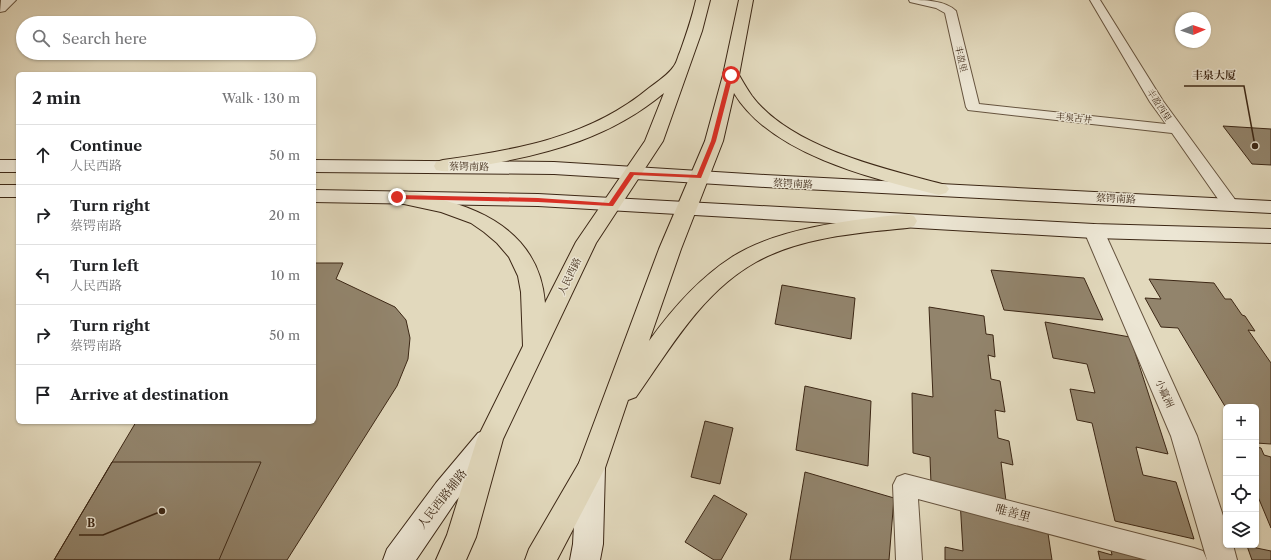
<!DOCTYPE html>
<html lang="en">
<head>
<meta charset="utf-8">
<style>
  body { margin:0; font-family:"Libre Caslon Text","Noto Serif SC",serif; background:#f6f6f6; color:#202124 }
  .controls { position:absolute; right:12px; bottom:12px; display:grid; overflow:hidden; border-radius:6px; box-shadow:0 1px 3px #0004 }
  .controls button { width:36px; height:36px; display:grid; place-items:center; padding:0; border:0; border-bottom:1px solid #e0e0e0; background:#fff; color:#202124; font:20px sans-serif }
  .compass { position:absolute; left:1175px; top:12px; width:36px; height:36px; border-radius:50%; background:#fff; box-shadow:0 1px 3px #0004; rotate:88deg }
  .stop { position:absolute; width:12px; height:12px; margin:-9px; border:3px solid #d93025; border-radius:50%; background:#fff }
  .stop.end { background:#d93025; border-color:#fff; box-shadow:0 1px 4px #0008 }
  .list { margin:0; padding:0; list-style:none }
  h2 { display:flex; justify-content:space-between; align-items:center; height:52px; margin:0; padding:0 16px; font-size:17px }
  h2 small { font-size:13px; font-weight:400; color:#757577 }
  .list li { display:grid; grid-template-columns:26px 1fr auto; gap:12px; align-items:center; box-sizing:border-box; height:60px; padding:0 16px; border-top:1px solid #e0e0e0 }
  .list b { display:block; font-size:15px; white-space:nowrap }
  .list p { margin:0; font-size:13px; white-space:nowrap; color:#757577 }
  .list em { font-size:13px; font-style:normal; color:#757577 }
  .icon { flex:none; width:22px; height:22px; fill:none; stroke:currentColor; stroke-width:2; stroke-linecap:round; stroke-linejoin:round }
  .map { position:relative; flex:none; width:1271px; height:560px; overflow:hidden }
  .search { position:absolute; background:#fff; box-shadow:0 1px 3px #0004; left:16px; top:16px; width:300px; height:44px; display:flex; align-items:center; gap:10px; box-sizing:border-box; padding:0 14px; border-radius:22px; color:#757577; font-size:15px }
  .panel { position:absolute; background:#fff; box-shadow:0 1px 3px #0004; left:16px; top:72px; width:300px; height:352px; border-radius:6px }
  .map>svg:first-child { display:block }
  .building { fill:#92846c; stroke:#3c2715 }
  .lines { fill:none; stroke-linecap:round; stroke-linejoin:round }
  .lane-casing { stroke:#66543f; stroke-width:2 }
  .street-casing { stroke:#66543f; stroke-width:2 }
  .secondary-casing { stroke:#3c2715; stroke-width:2 }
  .primary-casing { stroke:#3c2715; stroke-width:2 }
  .lane { fill:#ece6d4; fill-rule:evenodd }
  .street { fill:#ece6d4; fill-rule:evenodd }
  .secondary { fill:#ece6d4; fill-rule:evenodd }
  .primary { fill:#e2d9bd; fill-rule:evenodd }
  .route { fill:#d93025 }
  .labels { text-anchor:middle; stroke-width:3; stroke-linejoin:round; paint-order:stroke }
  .far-street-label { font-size:9px; fill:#3c2715; stroke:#ece6d4 }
  .street-label { font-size:10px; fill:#3c2715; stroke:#ece6d4 }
  .near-street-label { font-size:12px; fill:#3c2715; stroke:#ece6d4 }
  .leader { fill:none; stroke:#3c2715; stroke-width:1.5 }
  .callout-dot { fill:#3c2715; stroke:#ece6d4; stroke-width:1.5 }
  .callout-label { font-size:11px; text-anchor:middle; font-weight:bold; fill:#3c2715; stroke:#ece6d4; stroke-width:3; stroke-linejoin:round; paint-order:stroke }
</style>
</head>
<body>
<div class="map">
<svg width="1271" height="560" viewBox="0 0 1271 560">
  <rect width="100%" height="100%" fill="#e2d9bd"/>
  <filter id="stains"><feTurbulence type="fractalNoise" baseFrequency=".005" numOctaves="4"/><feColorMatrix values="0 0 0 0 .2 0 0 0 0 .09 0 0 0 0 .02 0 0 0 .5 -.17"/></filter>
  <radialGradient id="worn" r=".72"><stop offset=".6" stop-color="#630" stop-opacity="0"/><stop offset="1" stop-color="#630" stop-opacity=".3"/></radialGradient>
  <!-- building -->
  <path class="building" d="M1223,126L1271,129V165L1252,164Z
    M314,263H343L336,279L395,307L406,320L410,338L408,359L397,386L287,560H54L136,422H314Z
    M991,270L1084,278L1103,320L1004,310Z
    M1149,279L1214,283L1225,299H1231L1242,315L1245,316L1255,331L1248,330L1271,363V444L1256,443V407L1226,408L1178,328L1161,327L1145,298L1161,299Z
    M782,285L855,298L851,339L775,324Z
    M929,307L984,316L986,334L993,335L995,357L988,355L991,379L1000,381L1005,412L995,410L998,438L1009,441L1013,465L1001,462L1006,501L931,484L930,457L913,453L912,393L933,397Z
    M1045,322L1130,337L1168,454L1136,447L1143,475L1176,482L1194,539L1115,521L1092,423L1077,420L1070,389L1095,393L1087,364L1053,358Z
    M805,386L871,401L868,466L796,450Z
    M705,421L733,428L720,484L691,477Z
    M1256,447L1261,448L1264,455L1271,457V528L1256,492Z
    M112,462H261L219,560H54Z
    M805,472L894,498L889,560H790Z
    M714,495L747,514L721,560H714L685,542Z
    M960,500L1046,520L1052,560H945V547L963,551Z
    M1108,535L1203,560H1100L1098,551L1112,555Z
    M1247,546L1271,551V560H1252Z"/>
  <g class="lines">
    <!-- lane casing -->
    <g class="lane-casing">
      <path id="lane" d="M909,0C924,0 945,0 956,11L979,104L1166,124L1150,102L1090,0H1100L1163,101L1239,205L1237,209L1231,210L1225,209L1172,133L968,110L966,107L945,13L936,8L910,2Z
        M905,474L1194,548L1203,551L1207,560H1147L918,499L922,560H896L893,485L897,477Z"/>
    </g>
    <!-- street casing -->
    <g class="street-casing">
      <path id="street" d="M1,0H16L5,11L0,12Z
        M1094,224L1101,226L1104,231L1197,436L1226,525V545H1233L1237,560H1207L1171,436L1084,231L1087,226Z"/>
    </g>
    <!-- secondary casing -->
    <g class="secondary-casing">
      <path id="secondary" d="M0,160H18V172H0Z
        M314,160L554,162L765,175L1271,201V213L765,187L554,174L314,172Z
        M0,185H18V197H0Z
        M314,190L538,194L1094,224L1271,229V243L1094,238L538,206L314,202Z
        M488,429L498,433L502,441L498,449L456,501L416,560H383L387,549L436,483L478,433Z
        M591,456L601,459L605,468L603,544L600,560H570L573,544L577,468L581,459Z"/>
    </g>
    <!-- primary casing -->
    <g class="primary-casing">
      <path id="primary" d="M696,0H710L702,31L663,141L596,243L503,439L476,537L466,560H436L447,535L477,439L523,346L521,292L518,276L509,257L497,243L484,232L471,223L441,212L390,201L387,197L390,193C404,189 421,194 435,198C492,211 540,240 545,303L576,242L645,141L664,93C611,137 552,153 485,165C470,168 451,174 436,170L434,166L436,162L443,160C517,150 590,137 649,88C657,82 669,74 674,66C677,62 678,56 680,52C686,35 692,18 696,0Z
        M739,0H753L739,75C743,82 747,89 752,96C791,148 885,169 946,185L949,189L946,193L939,195C874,179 771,155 734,93L723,141L681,249L649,341C672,309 698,279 732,257C779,227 852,220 907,214L914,216L917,221L914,226L907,228C857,233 801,237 756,262C702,292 670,349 636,397L628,400L605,468L557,560H525L529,549L579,463L659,249L705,141L723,75Z"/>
    </g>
    <!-- lane -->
    <use href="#lane" class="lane"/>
    <!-- street -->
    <use href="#street" class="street"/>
    <!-- secondary -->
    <use href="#secondary" class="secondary"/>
    <!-- primary -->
    <use href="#primary" class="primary"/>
  </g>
  <!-- route -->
  <path class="route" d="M731,73L733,75L716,141L701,178L634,175L613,206H611L538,202L397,199L394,197L397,195L538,198L609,203L630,172L697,175L711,141L728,75Z"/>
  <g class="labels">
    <!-- far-street labels -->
    <g class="far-street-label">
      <text transform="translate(961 59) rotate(77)" y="3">丰盈里</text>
      <text transform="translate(1159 105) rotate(57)" y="3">丰盈西里</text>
      <text transform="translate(1074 118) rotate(6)" y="3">丰泉古井</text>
    </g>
    <!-- street labels -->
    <g class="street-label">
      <text transform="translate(469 166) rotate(1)" y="4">蔡锷南路</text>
      <text transform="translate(793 183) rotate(3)" y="4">蔡锷南路</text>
      <text transform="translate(1116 198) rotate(3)" y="4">蔡锷南路</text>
      <text transform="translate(569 276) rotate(-64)" y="4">人民西路</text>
      <text transform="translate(1165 393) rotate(66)" y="4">小赢洲</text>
    </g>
    <!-- near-street labels -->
    <g class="near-street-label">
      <text transform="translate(442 499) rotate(-52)" y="4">人民西路辅路</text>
      <text transform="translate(1013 513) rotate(15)" y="4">唯善里</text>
    </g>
  </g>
  <!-- callouts -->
  <path class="leader" d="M1255 146L1244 86H1184M162 511L103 535H79"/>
  <g class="callout-dot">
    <circle cx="1255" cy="146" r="4"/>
    <circle cx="162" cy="511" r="4"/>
  </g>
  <g class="callout-label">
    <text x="1214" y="79">丰泉大厦</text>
    <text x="91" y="527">B</text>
  </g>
  <rect width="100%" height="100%" filter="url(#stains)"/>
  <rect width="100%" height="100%" fill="url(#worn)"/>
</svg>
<div class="controls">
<button>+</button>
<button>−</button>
<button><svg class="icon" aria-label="locate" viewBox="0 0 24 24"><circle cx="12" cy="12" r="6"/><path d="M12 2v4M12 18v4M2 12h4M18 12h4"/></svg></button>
<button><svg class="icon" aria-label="layers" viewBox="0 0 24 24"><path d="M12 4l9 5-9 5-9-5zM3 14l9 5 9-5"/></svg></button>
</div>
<svg class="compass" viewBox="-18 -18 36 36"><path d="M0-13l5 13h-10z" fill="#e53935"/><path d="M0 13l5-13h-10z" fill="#757577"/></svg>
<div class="stop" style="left:731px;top:75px"></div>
<div class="stop end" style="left:397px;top:197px"></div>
<div class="search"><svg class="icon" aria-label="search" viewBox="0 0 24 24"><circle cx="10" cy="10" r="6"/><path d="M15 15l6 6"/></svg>Search here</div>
<section class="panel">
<h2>2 min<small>Walk · 130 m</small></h2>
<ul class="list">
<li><svg class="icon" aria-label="ahead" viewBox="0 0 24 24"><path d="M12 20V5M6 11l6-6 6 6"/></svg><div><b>Continue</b><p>人民西路</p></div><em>50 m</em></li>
<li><svg class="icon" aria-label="right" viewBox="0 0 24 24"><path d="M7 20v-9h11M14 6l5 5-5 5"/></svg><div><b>Turn right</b><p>蔡锷南路</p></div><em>20 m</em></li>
<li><svg class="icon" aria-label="left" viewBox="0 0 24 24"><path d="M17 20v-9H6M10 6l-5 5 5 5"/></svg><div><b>Turn left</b><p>人民西路</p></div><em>10 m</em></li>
<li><svg class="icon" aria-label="right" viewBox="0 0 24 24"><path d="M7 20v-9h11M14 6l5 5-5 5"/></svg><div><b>Turn right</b><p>蔡锷南路</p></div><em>50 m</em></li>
<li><svg class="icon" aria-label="arrive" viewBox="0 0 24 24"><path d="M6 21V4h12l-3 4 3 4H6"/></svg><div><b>Arrive at destination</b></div></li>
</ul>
</section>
</div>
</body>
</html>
